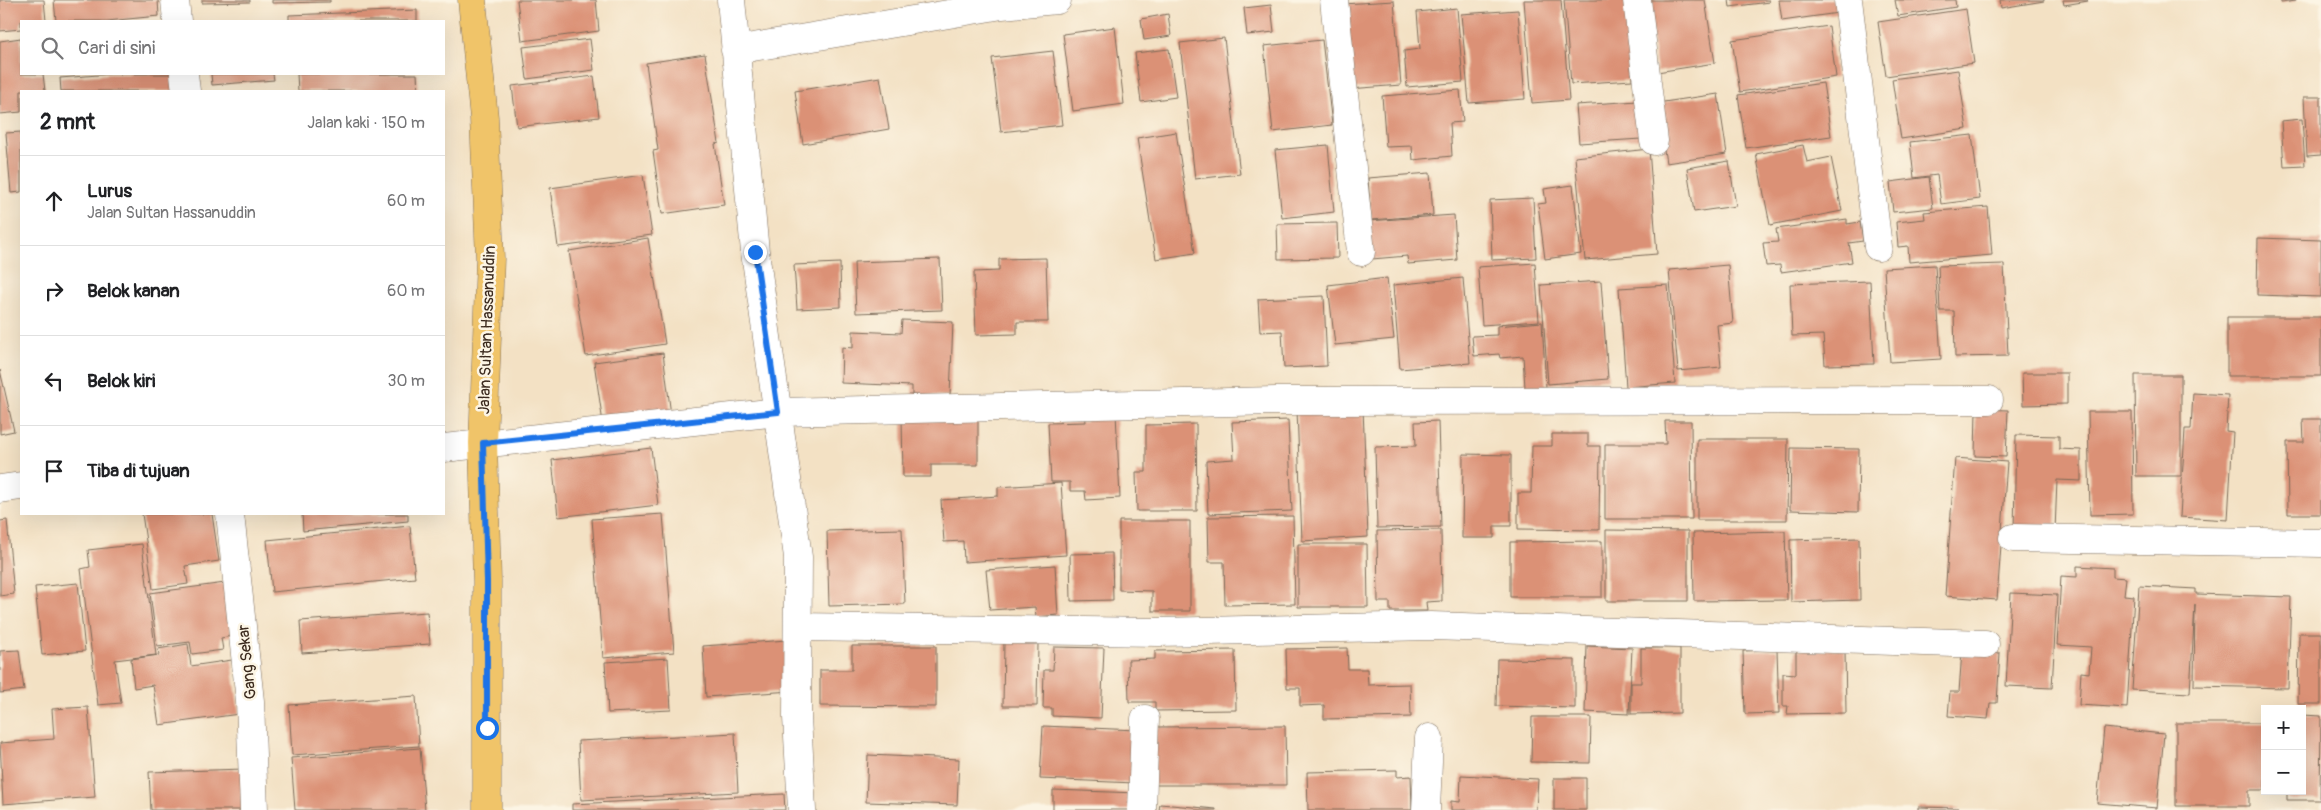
<!DOCTYPE html>
<html lang="id">
<head>
<meta charset="utf-8">
<style>
  body { margin:0; font-family:Pangolin,sans-serif; background:#f2f2f2; color:#202124 }
  .controls { position:absolute; right:15px; bottom:15px; display:grid; overflow:hidden; border-radius:0px; box-shadow:0 5px 20px #0002 }
  .controls button { width:45px; height:45px; display:grid; place-items:center; padding:0; border:0; border-bottom:1px solid #e0e0e0; background:#fff; color:#202124; font:25px sans-serif }
  .stop { position:absolute; width:15px; height:15px; margin:-11px; border:4px solid #1a73e8; border-radius:50%; background:#fff }
  .stop.end { background:#1a73e8; border-color:#fff; box-shadow:0 1px 5px #0008 }
  .list { margin:0; padding:0; list-style:none }
  h2 { display:flex; justify-content:space-between; align-items:center; height:65px; margin:0; padding:0 20px; font-size:21px }
  h2 small { font-size:16px; font-weight:400; color:#757577 }
  .list li { display:grid; grid-template-columns:32px 1fr auto; gap:15px; align-items:center; box-sizing:border-box; height:90px; padding:0 20px; border-top:1px solid #e0e0e0 }
  .list b { display:block; font-size:19px; white-space:nowrap }
  .list p { margin:0; font-size:16px; white-space:nowrap; color:#757577 }
  .list em { font-size:16px; font-style:normal; color:#757577 }
  .icon { flex:none; width:28px; height:28px; fill:none; stroke:currentColor; stroke-width:2; stroke-linecap:round; stroke-linejoin:round }
  .map { position:relative; flex:none; width:2321px; height:810px; overflow:hidden }
  .search { position:absolute; background:#fff; box-shadow:0 5px 20px #0002; left:20px; top:20px; width:425px; height:55px; display:flex; align-items:center; gap:12px; box-sizing:border-box; padding:0 18px; border-radius:0px; color:#757577; font-size:19px }
  .panel { position:absolute; background:#fff; box-shadow:0 5px 20px #0002; left:20px; top:90px; width:425px; height:425px; border-radius:0px }
  .map>svg:first-child { display:block }
  .building { fill:#db9176 }
  .lines { fill:none; stroke-linecap:round; stroke-linejoin:round }
  .street-casing { stroke:#7b6a58; stroke-width:29 }
  .primary-casing { stroke:#7b6a58; stroke-width:29 }
  .street { stroke:#fff; stroke-width:28 }
  .primary { stroke:#f0c469; stroke-width:28 }
  .route { stroke:#1a73e8; stroke-width:6 }
  .labels { text-anchor:middle; stroke-width:5; stroke-linejoin:round; paint-order:stroke }
  .street-label { font-size:16px; fill:#3b2a1e; stroke:#fcf5e5 }
</style>
</head>
<body>
<div class="map">
<svg width="2321" height="810" viewBox="0 0 2321 810">
  <rect width="100%" height="100%" fill="#fcf5e5"/>
  <filter id="ink" filterUnits="userSpaceOnUse"><feTurbulence type="fractalNoise" baseFrequency=".02" numOctaves="2"/><feDisplacementMap in="SourceGraphic" scale="10" xChannelSelector="R" yChannelSelector="G"/><feConvolveMatrix kernelMatrix="1 2 1 2 8 2 1 2 1" color-interpolation-filters="sRGB"/></filter>
  <filter id="wash" filterUnits="userSpaceOnUse"><feTurbulence type="fractalNoise" baseFrequency=".0096" numOctaves="4" result="noise"/><feDisplacementMap in="SourceGraphic" scale="20" xChannelSelector="R" yChannelSelector="G"/><feGaussianBlur stdDeviation="1.12" result="paint"/><feColorMatrix in="noise" values="0 0 0 0 0 0 0 0 0 0 0 0 0 0 0 0 0 1.4 0 .05"/><feComposite in="paint" operator="in"/></filter>
  <g filter="url(#wash)">
    <rect width="100%" height="100%" fill="#f3e1c4"/>
    <g id="blocks">
      <!-- building -->
      <path class="building" d="M0,0H44L46,21H21V29L0,31Z
        M54,0H158L159,16L107,21H56Z
        M202,0H250V2L202,3Z
        M272,0H330V2L272,3Z
        M517,0H596L599,31L522,41Z
        M1524,0H1561L1569,100L1532,103Z
        M1564,0H1626L1632,80L1571,84Z
        M1647,0H1705L1715,63L1657,72Z
        M1729,0H1769V2L1730,7Z
        M1779,0H1844L1845,12L1782,21Z
        M1895,0H1955L1956,7L1898,16Z
        M2000,0H2044V1L2001,8Z
        M2063,0H2087L2088,1L2064,5Z
        M2281,0H2296V1L2281,3Z
        M1394,1L1401,85L1349,89L1342,4Z
        M1271,5L1274,32L1247,35L1244,8Z
        M1457,8L1463,82L1407,87L1404,51L1420,49L1417,12Z
        M1966,9L1974,63L1886,76L1878,22Z
        M417,10V21H289V15Z
        M1518,10L1525,99L1469,103L1461,14Z
        M1168,14L1171,36L1144,40L1141,19Z
        M1829,26L1836,77L1740,92L1732,40Z
        M1115,27L1124,104L1073,111L1063,34Z
        M21,38V74H43L45,91H21V112L0,114V41Z
        M1224,38L1240,174L1195,179L1180,43Z
        M590,39L594,70L527,79L523,47Z
        M1322,40L1332,125L1273,132L1264,46Z
        M1169,49L1176,97L1141,102L1135,53Z
        M1053,51L1062,125L1001,132L992,58Z
        M705,54L719,143L715,144L724,205L662,214L653,151L658,150L646,63Z
        M1958,70L1967,129L1901,139L1892,79Z
        M111,74H173L175,91H61L60,78Z
        M211,74H273L274,80L212,85Z
        M297,74H417L418,91H298Z
        M594,76L599,117L517,127L512,86Z
        M880,77L889,129L803,144L795,91Z
        M1823,83L1831,136L1746,148L1738,95Z
        M1460,90L1463,122L1450,123L1452,156L1413,160L1412,146L1386,147L1382,96Z
        M1718,94L1727,154L1666,163L1657,103Z
        M2304,97H2321V155L2307,156Z
        M1638,101L1641,139L1579,143L1576,105Z
        M2302,119L2305,166L2284,167L2281,121Z
        M21,132V192L11,193L6,133Z
        M1176,132L1195,253L1156,259L1137,138Z
        M1972,135L1980,199L1941,204L1937,175L1914,178L1910,142Z
        M1328,145L1334,212L1282,218L1275,150Z
        M1803,145L1807,162L1831,157L1842,211L1770,225L1756,154Z
        M1649,149L1657,254L1585,260L1575,157Z
        M1729,161L1736,206L1694,212L1687,168Z
        M1430,173L1433,215L1371,220L1368,178Z
        M643,175L652,235L558,247L550,188Z
        M1929,177L1933,208L1893,212L1890,182Z
        M1573,185L1581,254L1545,259L1538,204L1546,203L1544,189Z
        M1533,198L1536,258L1492,260L1490,200Z
        M1988,207L1992,255L1909,262L1908,246L1898,247L1896,222L1925,219L1924,212Z
        M1454,215L1457,260L1408,264L1407,256L1372,259L1368,221Z
        M1847,219V224L1860,222L1863,241L1849,243L1852,262L1781,272L1780,265L1766,266L1763,243L1778,242L1776,229Z
        M1337,223L1338,258L1278,259L1277,224Z
        M648,238L665,344L586,356L569,251Z
        M2258,238L2321,240V297L2257,295Z
        M1046,258L1048,322H1017V334L976,335L974,272L999,271V259Z
        M940,259L942,310L856,313L854,262Z
        M840,263L841,307L797,309L794,265Z
        M1535,263L1539,321L1482,325L1478,267Z
        M2004,264L2008,356L1955,357L1954,311H1940L1938,266Z
        M1728,265L1733,323L1717,325L1721,367L1678,371L1669,270Z
        M1935,265L1941,359L1890,362L1884,268Z
        M1387,278L1394,339L1335,345L1328,285Z
        M1463,278L1470,363L1400,369L1393,285Z
        M1601,281L1608,379L1548,384L1541,285Z
        M1870,281L1874,364L1825,365L1823,335L1792,336L1790,284Z
        M1668,285L1675,383L1626,387L1619,288Z
        M1324,296L1327,366L1284,368L1282,331L1260,332L1258,299Z
        M2227,317H2321V376H2227Z
        M902,320L953,322L950,396L912,395V386L841,383L842,347L853,348V331L901,333Z
        M1542,322L1546,387L1525,388L1523,356L1500,358L1499,354L1474,356L1472,336L1497,335V326Z
        M663,353L671,415L603,423L594,362Z
        M0,370L14,431L0,434Z
        M2022,373H2067V404L2023,405Z
        M2135,375H2181V476H2136Z
        M2193,393L2228,395L2226,431L2233,432L2228,520L2180,517L2185,429H2191Z
        M1363,408L1368,537L1302,541L1297,410Z
        M1976,409L2008,410L2006,457L1975,456Z
        M2088,412H2132L2133,514L2090,515Z
        M1116,413L1120,498L1086,500L1085,491H1070V482H1051L1048,423L1086,422L1085,414Z
        M978,416V465H931V477H903L902,417Z
        M2303,419H2321V514H2288L2287,442H2304Z
        M1288,420L1292,511L1208,514L1206,461L1234,459L1232,422Z
        M1438,421L1441,527L1377,528L1375,447L1416,446L1415,422Z
        M1665,421H1691L1692,519H1605V444H1666Z
        M1196,424L1197,511H1137L1136,472H1146V425Z
        M1552,434H1588V446H1600L1599,530L1518,529V493H1531L1532,446H1552Z
        M2016,435L2059,436V449L2081,450V481L2057,480L2055,531L2014,530Z
        M1697,439H1788L1787,520H1697Z
        M651,448L658,505L558,517L552,460Z
        M1791,448L1859,449L1858,512L1790,510Z
        M1463,454L1511,455V526H1494V538H1462Z
        M1955,458L2007,462L1997,600L1945,596Z
        M1061,483L1066,555L964,562L963,541L944,542L941,500L998,496V487Z
        M142,514H212L219,561L185,566L188,584L153,589Z
        M302,514H408V521L303,531Z
        M663,514L674,652L603,658L592,519Z
        M1293,516L1295,604L1225,605L1224,562H1209L1208,517Z
        M7,520L14,594L0,596V521Z
        M1119,521H1190V611H1152V591L1119,590Z
        M410,526L415,578L272,592L267,540Z
        M902,529L905,604L829,606L827,531Z
        M1441,530L1442,601L1426,602L1427,611H1390V602H1378L1377,531Z
        M1606,530L1688,531V601H1606Z
        M1785,531L1787,600L1694,601L1693,533Z
        M1859,538L1860,600L1791,602L1790,540Z
        M1602,541V597H1510V542Z
        M142,544L156,655L115,660L121,703L98,705L81,569L90,567L88,550Z
        M1298,544H1367L1368,607H1298Z
        M1112,553L1113,600L1071,601L1070,554Z
        M1055,565L1058,615L1036,617L1035,607L990,610L986,570Z
        M2077,566L2113,568V577L2126,578L2124,595L2134,596L2127,708L2079,705L2081,672L2089,673L2091,647L2057,645L2061,576L2077,577Z
        M78,583L85,651L42,655L35,587Z
        M225,583L232,636L221,638L223,650L192,654L190,642L157,646L150,593Z
        M2139,586L2196,589V594L2291,597L2288,688L2194,686L2195,604L2190,693L2132,690Z
        M2011,593L2057,595L2052,688L2006,686Z
        M427,612L430,644L302,653L300,621Z
        M2299,633H2321V704H2298Z
        M787,640L791,691L706,697L703,646Z
        M1004,642L1038,643L1037,706H1003Z
        M188,644L191,666L232,660L239,714L159,725L153,685L134,688L131,659L159,655L158,649Z
        M852,646H936V707L820,706V670H852Z
        M1587,646L1632,648L1629,714L1585,712Z
        M1054,647L1104,648L1101,718L1052,716V708H1043L1044,670H1053Z
        M1347,648L1348,669H1367L1368,685L1410,684L1411,717L1324,719V705L1300,706V688H1287L1286,649Z
        M1641,648H1680V713L1631,714V683H1641Z
        M1845,649L1846,713L1787,714L1788,706H1783V673L1796,674V650Z
        M19,650L24,690L0,693V651Z
        M1235,650L1236,710L1155,711V702H1129L1128,660L1155,659V651Z
        M1777,650L1779,713L1745,714L1743,651Z
        M1962,651L2000,653L1997,703H1990L1988,719L1948,716L1950,692H1959Z
        M668,658L671,710L608,713L605,662Z
        M1497,659L1575,660V708L1496,706Z
        M416,696L419,746L292,755L289,705Z
        M88,707L95,797L3,804L0,743L54,739L52,709Z
        M2302,715L2321,716L2320,800H2287V791H2302Z
        M1532,717H1591L1590,763L1531,762Z
        M2176,723H2265V790H2249V806H2176Z
        M1043,726L1137,730L1135,783L1040,779Z
        M1285,726L1286,785H1154V727Z
        M2104,728L2164,734L2157,808L2097,803Z
        M735,733L738,792L581,800L578,741Z
        M420,748L425,810H295L291,758Z
        M868,755L959,759L957,805L866,802Z
        M244,769L245,810H151L149,772Z
        M1397,770V777L1411,776L1412,810H1308L1307,772Z
        M1461,775L1538,779L1536,810H1451V801L1460,802Z
        M1554,778H1586V810H1554Z
        M1053,790L1138,793V810H1053Z
        M784,794L785,810H572V804Z
        M1160,804L1216,809V810H1159Z
        M1918,807L1959,808V810H1918Z"/>
    </g>
  </g>
  <g filter="url(#ink)">
    <use href="#blocks" fill-opacity="0" stroke="#7b6a58" stroke-width="1"/>
    <g class="lines">
      <!-- street casing -->
      <g class="street-casing">
        <path id="street" d="M175,0L177,21
          M731,0L755,252L798,557L797,717L802,810
          M1334,0L1361,252
          M1637,0L1654,141
          M1848,0L1878,247
          M735,50L1002,5L1057,0
          M184,74L186,91
          M444,448L778,412L1276,401L1989,400
          M0,489L21,486
          M230,514L250,701L254,810
          M2013,538L2321,543
          M798,627L1159,632L1431,626L1985,644
          M1142,810L1145,719
          M1426,810L1429,738"/>
      </g>
      <!-- primary casing -->
      <g class="primary-casing">
        <path id="primary" d="M472,0L484,118L490,258L483,443L487,581V810"/>
      </g>
      <!-- street -->
      <use href="#street" class="street"/>
      <!-- primary -->
      <use href="#primary" class="primary"/>
    </g>
  </g>
  <g class="lines" filter="url(#ink)">
    <!-- route -->
    <path class="route" d="M487,728V581L483,443L778,412L755,252"/>
  </g>
  <g class="labels">
    <!-- street labels -->
    <g class="street-label">
      <text transform="translate(486 330) rotate(-88)" y="6">Jalan Sultan Hassanuddin</text>
      <text transform="translate(246 662) rotate(-96)" y="6">Gang Sekar</text>
    </g>
  </g>
</svg>
<div class="controls">
<button>+</button>
<button>−</button>
</div>
<div class="stop" style="left:487px;top:728px"></div>
<div class="stop end" style="left:755px;top:252px"></div>
<div class="search"><svg class="icon" aria-label="search" viewBox="0 0 24 24"><circle cx="10" cy="10" r="6"/><path d="M15 15l6 6"/></svg>Cari di sini</div>
<section class="panel">
<h2>2 mnt<small>Jalan kaki · 150 m</small></h2>
<ul class="list">
<li><svg class="icon" aria-label="ahead" viewBox="0 0 24 24"><path d="M12 20V5M6 11l6-6 6 6"/></svg><div><b>Lurus</b><p>Jalan Sultan Hassanuddin</p></div><em>60 m</em></li>
<li><svg class="icon" aria-label="right" viewBox="0 0 24 24"><path d="M7 20v-9h11M14 6l5 5-5 5"/></svg><div><b>Belok kanan</b></div><em>60 m</em></li>
<li><svg class="icon" aria-label="left" viewBox="0 0 24 24"><path d="M17 20v-9H6M10 6l-5 5 5 5"/></svg><div><b>Belok kiri</b></div><em>30 m</em></li>
<li><svg class="icon" aria-label="arrive" viewBox="0 0 24 24"><path d="M6 21V4h12l-3 4 3 4H6"/></svg><div><b>Tiba di tujuan</b></div></li>
</ul>
</section>
</div>
</body>
</html>
